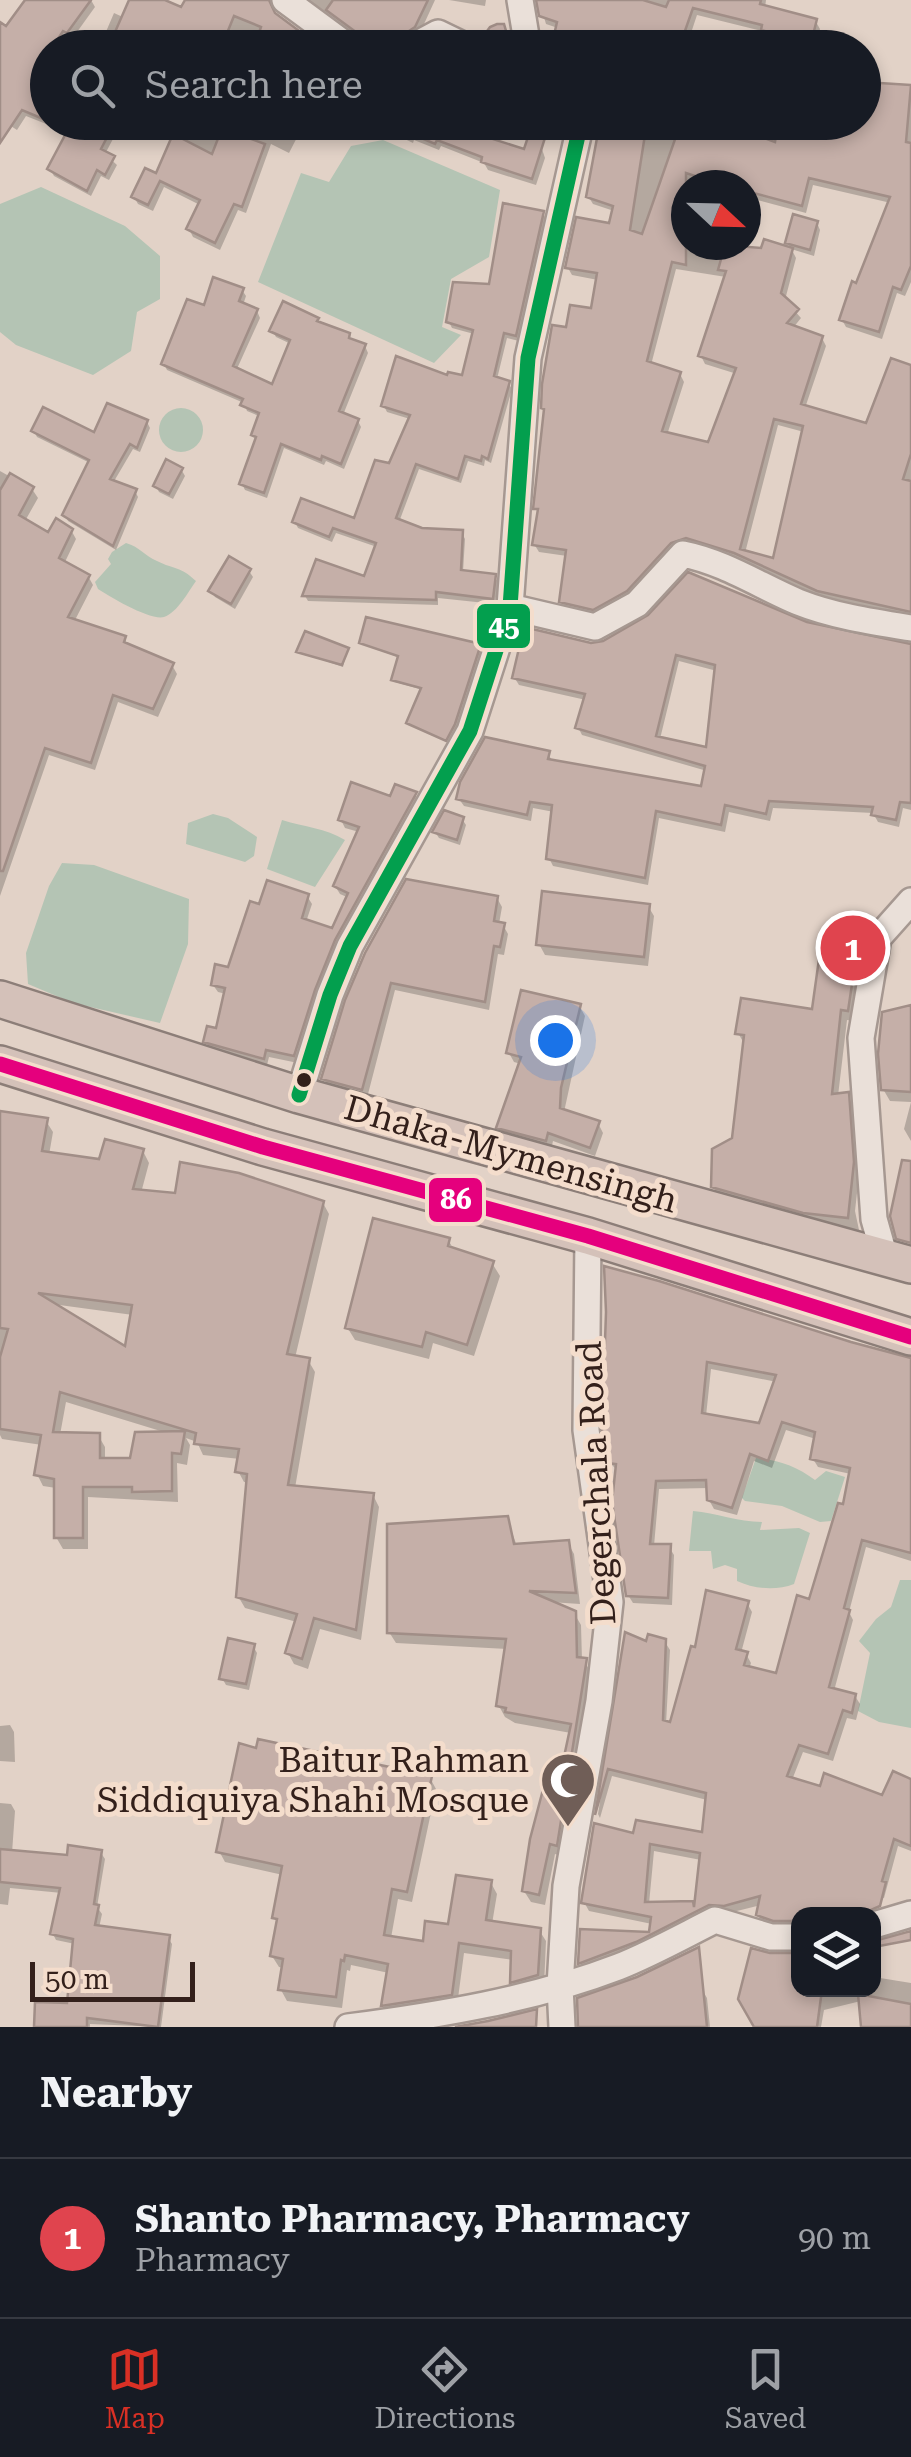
<!DOCTYPE html>
<html lang="en">
<head>
<meta charset="utf-8">
<style>
  body { margin:0; font-family:"Roboto Serif",serif; background:#20242c; color:#f1f3f6 }
  .controls { position:absolute; right:30px; bottom:30px; display:grid; overflow:hidden; border-radius:20px; box-shadow:0 5px 15px #0003 }
  .controls button { width:90px; height:90px; display:grid; place-items:center; padding:0; border:0; border-bottom:2px solid #363941; background:#171b24; color:#f1f3f6; font:50px sans-serif }
  .compass { position:absolute; left:671px; top:170px; width:90px; height:90px; border-radius:50%; background:#171b24; box-shadow:0 5px 15px #0003; rotate:112deg }
  .scale { position:absolute; left:30px; bottom:25px; width:165px; box-sizing:border-box; padding-left:10px; border:5px solid #33201b; border-top:0; font-size:28px; line-height:35px; white-space:nowrap; color:#33201b; -webkit-text-stroke:8px #f4ddcc; paint-order:stroke }
  .you { position:absolute; left:555px; top:1040px; width:35px; height:35px; margin:-25px; border:8px solid #fff; border-radius:50%; background:#1a73e8; box-shadow:0 0 0 15px #1a73e833 }
  .badge { display:grid; place-items:center; width:65px; height:65px; border-radius:50%; background:#d93025; color:#fff; font-size:32px; font-weight:700 }
  .pin { position:absolute; translate:-50% -50%; border:5px solid #fff; box-shadow:0 2px 10px #0006 }
  .list { margin:0; padding:0; list-style:none }
  h2 { display:flex; justify-content:space-between; align-items:center; height:130px; margin:0; padding:0 40px; font-size:42px }
  h2 small { font-size:32px; font-weight:400; color:#9ea1a6 }
  .list li { display:grid; grid-template-columns:65px 1fr auto; gap:30px; align-items:center; box-sizing:border-box; height:160px; padding:0 40px; border-top:2px solid #363941 }
  .list b { display:block; font-size:38px; white-space:nowrap }
  .list p { margin:0; font-size:32px; white-space:nowrap; color:#9ea1a6 }
  .list em { font-size:32px; font-style:normal; color:#9ea1a6 }
  .icon { flex:none; width:55px; height:55px; fill:none; stroke:currentColor; stroke-width:2; stroke-linecap:round; stroke-linejoin:round }
  .map { position:relative; flex:none; width:911px; height:2027px; overflow:hidden }
  .search { position:absolute; background:#171b24; box-shadow:0 5px 15px #0003; left:30px; right:30px; top:30px; height:110px; display:flex; align-items:center; gap:25px; box-sizing:border-box; padding:0 35px; border-radius:55px; color:#9ea1a6; font-size:38px }
  .sheet { height:290px; background:#171b24 }
  nav { display:flex; justify-content:space-around; align-items:center; box-sizing:border-box; height:140px; border-top:2px solid #363941; background:#171b24; font-size:28px; color:#9ea1a6 }
  nav a { display:grid; justify-items:center; gap:5px }
  nav .on { color:#d93025 }
  .map>svg:first-child { display:block }
  .water { fill:#b4c4b4 }
  .shadow { fill:#0003; fill-rule:evenodd }
  .building { fill:#c5afa8; stroke:#a18e87; stroke-width:2.5; fill-rule:evenodd }
  .lines { fill:none; stroke-linecap:round; stroke-linejoin:round }
  .minor-casing { stroke:#a69891; stroke-width:30 }
  .highway-casing { stroke:#8c7e78; stroke-width:40 }
  .minor { stroke:#eae0d9; stroke-width:25 }
  .highway { stroke:#d4c1b9; stroke-width:35 }
  .bus-1-casing { stroke:#f4ddcc; stroke-width:22 }
  .bus-2-casing { stroke:#f4ddcc; stroke-width:22 }
  .bus-1 { stroke:#e5007d; stroke-width:15 }
  .bus-2 { stroke:#039f4e; stroke-width:15 }
  .bus-dot { fill:#33201b; stroke:#f4ddcc; stroke-width:4 }
  .labels { text-anchor:middle; stroke-width:10; stroke-linejoin:round; paint-order:stroke }
  .street-label { font-size:35px; fill:#33201b; stroke:#f4ddcc }
  .poi-label { font-size:35px; fill:#33201b; stroke:#f4ddcc; text-anchor:end }
  .line-badge { stroke:#f4ddcc; stroke-width:4 }
  .badge-label { font-size:28px; text-anchor:middle; font-weight:bold; fill:#fff }
</style>
</head>
<body>
<div class="map">
<svg width="911" height="2027" viewBox="0 0 911 2027">
  <rect width="100%" height="100%" fill="#e2d2c7"/>
  <!-- water -->
  <path class="water" d="M383,140L500,190L489,257L451,279L442,327L461,335L434,363L258,282L301,173L329,182L351,146Z
    M41,187L125,226L160,256V299L137,312L131,351L93,375L16,345L0,332V204Z
    M159 430a22 22 0 1 1 44 0a22 22 0 1 1-44 0Z
    M126,543C140,547 145,556 157,561C175,570 180,566 196,581C188,592 178,612 164,617C151,621 110,597 98,589L95,582L111,564L108,559L112,552Z
    M213,814L228,818L257,837L254,856L245,862L186,844L188,823Z
    M282,820C305,827 325,828 345,840L315,887L267,869Z
    M62,863L94,865L189,899L188,944L160,1023L73,1003L28,984L26,953L49,886Z
    M756,1458C778,1460 797,1466 815,1480L826,1471L845,1477L831,1521L820,1522L782,1506L745,1501L742,1498Z
    M693,1511C716,1513 738,1522 762,1522L760,1530L799,1528L810,1533L794,1584C776,1591 754,1589 737,1581V1569L725,1565L713,1569L711,1551H689Z
    M900,1580H911V1728L879,1722L858,1711L870,1653L859,1641L876,1619L891,1607Z"/>
  <!-- shadow -->
  <path class="shadow" d="M32,0H91L95,7L72,39L68,36L60,48H48V122H122L105,154L117,165L109,180L101,176L91,196L54,176L50,169L69,133L26,116L17,130L0,119V26L7,30Z
    M134,0H157L182,10L187,0H275L273,14L318,48H142L133,38Z
    M309,0H435L419,35L402,48H367L365,41Z
    M449,0H486L485,6Z
    M539,0H766L765,8L816,22L820,29L815,48H807L769,37L766,32L697,15L686,48H554L558,28L546,24Z
    M114,13L125,18L129,25L120,48H99Z
    M864,71L868,79L866,84L911,87V282L905,296L897,293L882,339L846,327L842,320L891,203L813,185L806,213L746,197V185H686V245H741L763,251L792,250L796,258L785,300L801,318L793,328L822,338L826,346L805,408L868,426L911,368V617L823,599L740,561L691,545L631,599L598,617L566,609L561,601L567,556L539,552L534,544L539,514L536,508L568,329L593,311L598,280L572,275L568,268L610,226L614,211L593,204L588,196L601,130L594,122H713L777,145L798,128L795,122H864ZM676,269L726,277L701,356L705,364L737,374L710,445L667,435L684,382L680,374L651,365ZM778,425L804,432L775,561L745,553Z
    M169,122H305L289,153L271,144L246,213L238,210L220,250L193,237L189,229L200,205L164,187L153,211L138,204L134,197L158,177L177,131Z
    M315,122H361L354,139Z
    M370,122H481L476,136L525,152L536,122H560L553,140L537,134L545,158L536,185L488,170L484,163L441,146L439,150L414,140L413,143Z
    M543,213L546,219L519,341L507,338L497,379L508,383L512,389L491,463L485,460L484,466L468,461L461,483L419,469L399,522L422,530L462,533L465,539L463,572L494,576L498,582L495,604L438,598V605L308,601L305,596L365,579L377,547L336,533L332,542L298,528L295,522H356L390,466L410,419L387,412L384,406L449,378H464L474,334L452,328L449,322L491,286Z
    M817,223L820,230L814,256L791,249L788,243Z
    M242,290L246,296L243,305L257,311L260,318L236,371L273,387L291,344L276,337L272,330L317,320L320,324L349,335L353,342L365,346L368,353L343,415L358,421L361,427L344,469L326,461L324,465L284,448L267,498L245,490L242,484L257,441L253,435L261,417L247,411L244,403L167,370L164,364L205,308Z
    M147,422L150,428L140,452L133,449L113,483L135,491L138,497L116,550L68,521L65,515L90,463L37,437L34,431L96,435Z
    M181,469L185,476L173,499L159,492L156,486Z
    M0,471L32,489L38,498L25,521L49,536L71,530L76,539L64,564L88,576L93,585L74,622L124,638L130,647L172,665L177,674L158,717L118,702L95,770L49,755L0,896Z
    M249,571L253,577L235,609L215,597L211,591Z
    M792,620L911,645V810L903,808L899,827L878,822L873,813L773,808L770,821L729,812L725,832L659,818L648,885L553,866L549,858L554,812L533,808L531,821L464,806L459,799L548,754L553,762L703,789L707,771L582,735L578,727L586,700L519,685L514,677L591,645ZM679,661L717,671L708,750L660,739Z
    M361,643L479,646L481,650L456,729L448,742L409,723L423,690L395,682L400,658Z
    M347,650L343,667L299,652Z
    M415,794L420,802L298,1063L269,1057L267,1065L210,1049L206,1042L217,1030L226,994L218,992L213,985L230,970L261,907L307,896L312,904L306,922L334,931L349,898L340,894L335,886L359,832L345,828L341,820L392,799Z
    M462,819L466,825L460,845L439,838L435,832Z
    M497,898L502,907L499,924L503,925L508,934L504,955L498,954L489,1010L395,990L367,1098L329,1088L324,1079L348,1001Z
    M648,906L654,916L648,966L545,955L539,944Z
    M853,967L860,978L854,1021L847,1020L838,1096L847,1095L854,1106L859,1175L855,1211L859,1230L811,1223L720,1198L713,1187L735,1140L745,1045L738,1033L815,1012Z
    M580,1007L585,1016L564,1112L598,1123L603,1133L595,1156L553,1141L551,1150L504,1137L499,1127L521,1064L514,1062L509,1053Z
    M911,1009V1141L904,1129L911,1102L890,1101L883,1089Z
    M0,1113L46,1121L53,1132L49,1155L101,1162L143,1151L149,1163L141,1193L323,1203L329,1214L295,1358L308,1360L315,1372L295,1488L373,1495L379,1507L361,1640L320,1629L308,1669L294,1664L288,1653L297,1622L245,1608L238,1596L249,1483L244,1482L238,1471L240,1459L203,1455L197,1442L186,1438L190,1445L187,1465L177,1463L178,1502L88,1497V1549H63L56,1537V1488L43,1486L37,1474L42,1445L2,1439L0,1435ZM52,1304L133,1315L127,1350ZM66,1402L167,1433L132,1460H105V1447L98,1435H60Z
    M448,1240L455,1251L492,1263L500,1276L474,1356L433,1343L429,1359L355,1340L347,1327Z
    M608,1312L911,1360V1561L866,1547L849,1612L853,1620L834,1691L855,1696L860,1704L856,1720L847,1718L833,1761L803,1752L792,1780L821,1789L884,1799L911,1781V1851L898,1846L884,1898L862,1893L856,1914H798V1930L763,1924L758,1915L761,1905L729,1913L585,1971L580,1963L582,1932L651,1935L652,1924L589,1911L584,1902L635,1836L704,1835L707,1800L612,1776L600,1818L598,1814L627,1636L647,1644L665,1642L670,1650L666,1724H672L747,1603L752,1612L741,1653L746,1654L751,1663L749,1669L778,1676L811,1602L845,1507L851,1474L818,1467L813,1459L816,1439L786,1430L772,1468L754,1461L737,1515L714,1509L709,1500V1488L659,1489L654,1546L669,1547L674,1555L672,1605L633,1603L628,1595L618,1471L609,1462ZM711,1369L777,1382L761,1426L706,1416ZM654,1851L701,1860L696,1912L691,1904H649Z
    M507,1519L517,1546L568,1543L574,1554L580,1604L550,1602L574,1613L581,1625L582,1660L592,1672L562,1856L555,1854L545,1905L531,1902L524,1891L560,1788L571,1733L515,1723L505,1717L499,1706L507,1649L396,1643L389,1632Z
    M253,1646L257,1653L249,1690L226,1685L222,1678Z
    M10,1725L14,1732L15,1762L0,1761V1726Z
    M430,1778L436,1789L412,1902L398,1899L391,1938L425,1944L450,1926L491,1883L497,1894L492,1924L539,1930L546,1941L544,1986L518,1993L512,1982L513,1960L464,1953L457,2006L390,2016L384,2006L389,1973L351,1965L350,1971L347,1970L342,2008L287,2001L281,1990L284,1968L279,1967L272,1956L279,1925L274,1918L283,1875L225,1862L219,1851Z
    M0,1803L11,1804L15,1811L12,1853L69,1858L101,1853L105,1859L97,1907L102,1914L99,1928L168,1938L172,1944L161,2027L90,2024V2027H55L69,2006L75,1944L56,1940L53,1934L62,1893L10,1888L8,1905L0,1904Z
    M770,1956H795L798,1962V1990H874V1977L911,1983V2027H864L861,2001L824,2010L821,2027H757Z
    M701,1988L707,1998L710,2027H693Z"/>
  <!-- building -->
  <path class="building" d="M25,0H91L67,33L63,31L52,48H48V121L22,110L0,143V22L6,26Z
    M129,0H165L181,7L185,0H269L275,13L322,48H254L261,27L234,16L221,48H152L115,32Z
    M333,0H428L415,27L397,39L394,48H366L360,35L326,10Z
    M536,0H643L666,7L669,0H761L760,4L817,19L811,43L761,30L762,25L693,8L679,48H551L557,22L539,16Z
    M497,24H504L511,48H485L482,38L490,27Z
    M864,82L911,85L906,142L911,143V266L901,290L893,287L879,332L839,320L852,281L856,283L890,197L809,178L802,206L746,191V185H722L686,173V265L672,262L647,361L681,372L662,431L708,442L736,368L698,356L726,271L718,270L725,245L761,248L764,239L793,248L781,293L799,309L787,323L823,336L801,404L866,423L891,358L911,365V454L903,479L911,481V612L817,591L734,553L686,538L671,543L627,591L593,610L559,602L566,550L532,545L538,509H533L544,409L541,408L542,384L552,325L566,327L570,305L591,308L597,273L565,268L576,217L609,223L613,206L586,197L600,122H647L630,230L642,234L681,122H720L775,142L778,123L836,131L837,122H864ZM774,419L803,426L773,558L740,549Z
    M72,122H115L101,149L115,156L105,175L97,170L87,191L47,169Z
    M384,122H475L471,132L524,149L533,122H550L532,179L481,162L482,157L437,140L435,144Z
    M224,123L242,130L240,135L265,144L242,207L234,204L215,243L186,229L200,200L160,181L148,205L131,197L145,168L156,173L173,134L212,154Z
    M503,203L544,211L516,336L504,333L494,376L510,381L488,459L482,456L481,461L465,456L458,479L416,464L396,518L422,528L463,530L461,570L496,574L493,599L436,592V600L302,596L316,559L364,576L376,543L333,528L329,537L292,522L301,498L354,518L375,460L389,463L410,415L381,406L396,356L447,375L448,372L462,375L473,330L446,322L453,282L489,284Z
    M793,214L818,221L810,250L785,243Z
    M213,277L244,288L239,301L258,309L233,366L272,384L290,340L269,331L283,301L319,318L317,321L350,333L349,338L366,344L339,411L359,419L341,464L322,456L321,460L281,444L264,493L239,484L256,437L251,435L259,413L240,405L243,399L161,364L187,299L204,305Z
    M107,403L148,420L137,448L130,444L110,479L137,489L113,546L62,515L89,460L31,431L43,407L94,432Z
    M166,459L183,468L169,494L153,486Z
    M10,473L34,487L19,515L48,532L56,518L73,529L59,558L90,575L68,617L126,636L124,642L174,663L153,709L113,695L91,763L45,748L3,871H0V490Z
    M229,556L251,569L231,604L208,591Z
    M688,572L807,622L911,644V803L900,802L896,820L871,815L873,807L769,801L766,814L725,805L721,825L656,811L645,878L546,859L552,805L530,802L527,815L456,799L460,782L485,737L550,751L548,759L701,786L705,766L575,728L585,694L512,678L524,627L591,643L603,641L648,615ZM676,655L715,665L706,747L656,736Z
    M366,617L481,644L455,724L446,741L406,723L421,688L391,680L398,656L359,643Z
    M305,631L349,648L342,665L296,652Z
    M351,782L390,796L395,784L417,792L335,940L315,990L294,1056L266,1050L264,1059L203,1042L207,1026L216,1028L225,988L211,985L215,964L228,967L250,901L259,904L267,880L309,894L302,918L332,928L348,893L333,886L359,827L338,820Z
    M444,810L464,817L457,840L432,832Z
    M406,879L498,896L494,921L505,923L500,947L494,946L485,1002L391,983L362,1090L321,1079L345,1000L365,953Z
    M542,891L650,904L644,957L536,945Z
    M819,959L855,964L848,1011L841,1010L832,1094L849,1092L854,1162L848,1218L803,1213L711,1187L712,1149L732,1138L744,1035L735,1034L741,998L812,1009Z
    M521,990L581,1004L561,1088L560,1108L600,1121L590,1148L548,1133L546,1141L496,1128L521,1057L506,1053Z
    M911,1005V1092L881,1090L878,1054L882,1012Z
    M0,1111L48,1118L42,1151L99,1159L105,1139L144,1149L133,1189L175,1193L180,1162L239,1173L324,1201L287,1354L310,1358L288,1485L374,1493L356,1630L314,1618L302,1659L285,1653L297,1614L236,1597L247,1474L235,1472L239,1449L194,1444L196,1433L60,1392L53,1432L100,1433V1458H130L135,1432L185,1431L181,1454L172,1453V1491L132,1492V1487H83V1538H54V1479L34,1475L41,1435L0,1429V1357L8,1329L0,1328ZM38,1293L132,1305L125,1346Z
    M902,1160L911,1161V1243L896,1239L890,1216Z
    M373,1218L450,1238L448,1246L494,1261L467,1345L426,1332L422,1347L345,1328Z
    M604,1266L659,1281L851,1342L911,1358V1553L862,1540L844,1608L850,1610L829,1687L856,1694L852,1713L843,1710L828,1754L799,1745L787,1776L820,1786L824,1773L882,1795L893,1771L911,1779V1846L894,1839L882,1881L886,1882L880,1906L862,1914H798V1921H773L756,1915L760,1896L724,1906L709,1905L636,1942L578,1964L580,1929L649,1932L651,1917L581,1903L594,1823L633,1833L636,1820L702,1832L706,1793L608,1769L595,1815L625,1632L646,1641L648,1634L666,1639L663,1720L670,1722L691,1646L695,1647L706,1590L749,1601L736,1649L748,1652L744,1665L776,1673L797,1595L809,1599L838,1503L843,1504L850,1468L810,1459L815,1432L782,1422L768,1461L750,1454L732,1508L707,1500L706,1480L656,1481L650,1544H671L668,1598L626,1596L612,1502L616,1464L607,1463L602,1429L606,1312ZM707,1362L776,1375L759,1423L702,1413ZM650,1844L700,1853L694,1907L693,1901L645,1902Z
    M508,1516L514,1544L569,1540L576,1593L529,1591L576,1611L577,1657L587,1658L557,1846L550,1844L539,1895L522,1891L530,1839L545,1782L558,1785L571,1724L505,1712L506,1708L496,1706L506,1639L387,1633V1524Z
    M228,1638L255,1644L246,1684L219,1679Z
    M258,1739L432,1776L407,1892L392,1889L384,1935L423,1941L425,1921L448,1924L456,1875L492,1880L486,1920L541,1928L538,1975L510,1983L511,1951L459,1943L452,1995L381,2006L388,1964L345,1955L344,1961L341,1960L336,1997L278,1990L283,1959L270,1956L277,1919L272,1918L282,1866L216,1852L239,1743L256,1748Z
    M68,1845L102,1850L94,1904L99,1905L95,1925L170,1935L158,2027L87,2018V2027H34L35,2002L67,2003L73,1939L50,1934L60,1888L0,1882V1849L67,1855Z
    M911,1931V1940L874,1947V1941Z
    M699,1947L707,2027H578L577,1998L637,1977Z
    M751,1948L770,1953H798V1990H822L817,2027H754L738,1999Z
    M858,1994L911,2004V2027H861Z
    M537,2009L536,2027H455L488,2021Z"/>
  <g class="lines">
    <!-- minor casing -->
    <g class="minor-casing">
      <path id="minor" d="M285,0L350,48
        M520,0L528,48
        M410,48L438,33L469,48
        M510,607L595,627L637,604L683,554C724,562 760,586 798,602C833,616 873,622 911,628
        M299,1095L330,995L350,946L470,731L510,607L528,358L579,131L572,122
        M885,1258L874,1219L861,1038L878,938L911,901
        M874,1925L911,1914
        M348,2027C438,2015 532,2000 618,1967C651,1954 683,1936 715,1920L771,1937H798
        M562,2027L560,1986L566,1886L599,1701L610,1602L586,1430L588,1236"/>
    </g>
    <!-- highway casing -->
    <g class="highway-casing">
      <path id="highway" d="M0,999L299,1095L911,1265
        M0,1064L263,1147L588,1236L911,1337"/>
    </g>
    <!-- minor -->
    <use href="#minor" class="minor"/>
    <!-- highway -->
    <use href="#highway" class="highway"/>
    <!-- bus-1 casing -->
    <g class="bus-1-casing">
      <path id="bus-1" d="M0,1064L263,1147L588,1236L911,1337"/>
    </g>
    <!-- bus-2 casing -->
    <g class="bus-2-casing">
      <path id="bus-2" d="M299,1095L330,995L350,946L470,731L510,607L528,358L579,131L572,122"/>
    </g>
    <!-- bus-1 -->
    <use href="#bus-1" class="bus-1"/>
    <!-- bus-2 -->
    <use href="#bus-2" class="bus-2"/>
  </g>
  <!-- icons -->
  <defs>
    <g id="mosque-pin" transform="scale(2.875)"><path d="M0 17L-7.5 6A9.5 9.5 0 1 1 7.5 6Z" fill="#705e57" stroke="#f4ddcc"/><path d="M3.5-4.9A6 6 0 1 0 3.5 4.9A5 5 0 1 1 3.5-4.9Z" fill="#fff"/></g>
  </defs>
  <g fill-rule="evenodd">
    <use href="#mosque-pin" x="568" y="1780"/>
  </g>
  <!-- markers -->
  <circle class="bus-dot" cx="304" cy="1080" r="9"/>
  <g class="labels">
    <!-- street labels -->
    <g class="street-label">
      <text transform="translate(511 1154) rotate(16)" y="12">Dhaka-Mymensingh</text>
      <text transform="translate(596 1483) rotate(-93)" y="12">Degerchala Road</text>
    </g>
    <!-- poi labels -->
    <g class="poi-label">
      <text x="529" y="1772">Baitur Rahman<tspan x="529" dy="40">Siddiquiya Shahi Mosque</tspan></text>
    </g>
  </g>
  <g class="line-badge">
    <rect x="475" y="602" width="57" height="48" rx="10" fill="#039f4e"/>
    <rect x="427" y="1176" width="57" height="48" rx="10" fill="#e5007d"/>
  </g>
  <g class="badge-label">
    <text x="504" y="636">45</text>
    <text x="456" y="1209">86</text>
  </g>
</svg>
<div class="controls">
<button><svg class="icon" aria-label="layers" viewBox="0 0 24 24"><path d="M12 4l9 5-9 5-9-5zM3 14l9 5 9-5"/></svg></button>
</div>
<svg class="compass" viewBox="-18 -18 36 36"><path d="M0-13l5 13h-10z" fill="#e53935"/><path d="M0 13l5-13h-10z" fill="#9ea1a6"/></svg>
<div class="scale">50 m</div>
<div class="you"></div>
<div class="pin badge" style="left:853px;top:948px;background:#e0444e">1</div>
<div class="search"><svg class="icon" aria-label="search" viewBox="0 0 24 24"><circle cx="10" cy="10" r="6"/><path d="M15 15l6 6"/></svg>Search here</div>
</div>
<section class="sheet">
<h2>Nearby<small></small></h2>
<ul class="list">
<li><span class="badge" style="background:#e0444e">1</span><div><b>Shanto Pharmacy, Pharmacy</b><p>Pharmacy</p></div><em>90 m</em></li>
</ul>
</section>
<nav>
<a class="on"><svg class="icon" aria-label="map" viewBox="0 0 24 24"><path d="M3 6l6-2 6 2 6-2v14l-6 2-6-2-6 2zM9 4v14M15 6v14"/></svg>Map</a>
<a><svg class="icon" aria-label="directions" viewBox="0 0 24 24"><path d="M12 3l9 9-9 9-9-9zM9 14v-3h6M13 9l2 2-2 2"/></svg>Directions</a>
<a><svg class="icon" aria-label="saved" viewBox="0 0 24 24"><path d="M7 4h10v16l-5-4-5 4z"/></svg>Saved</a>
</nav>
</body>
</html>
